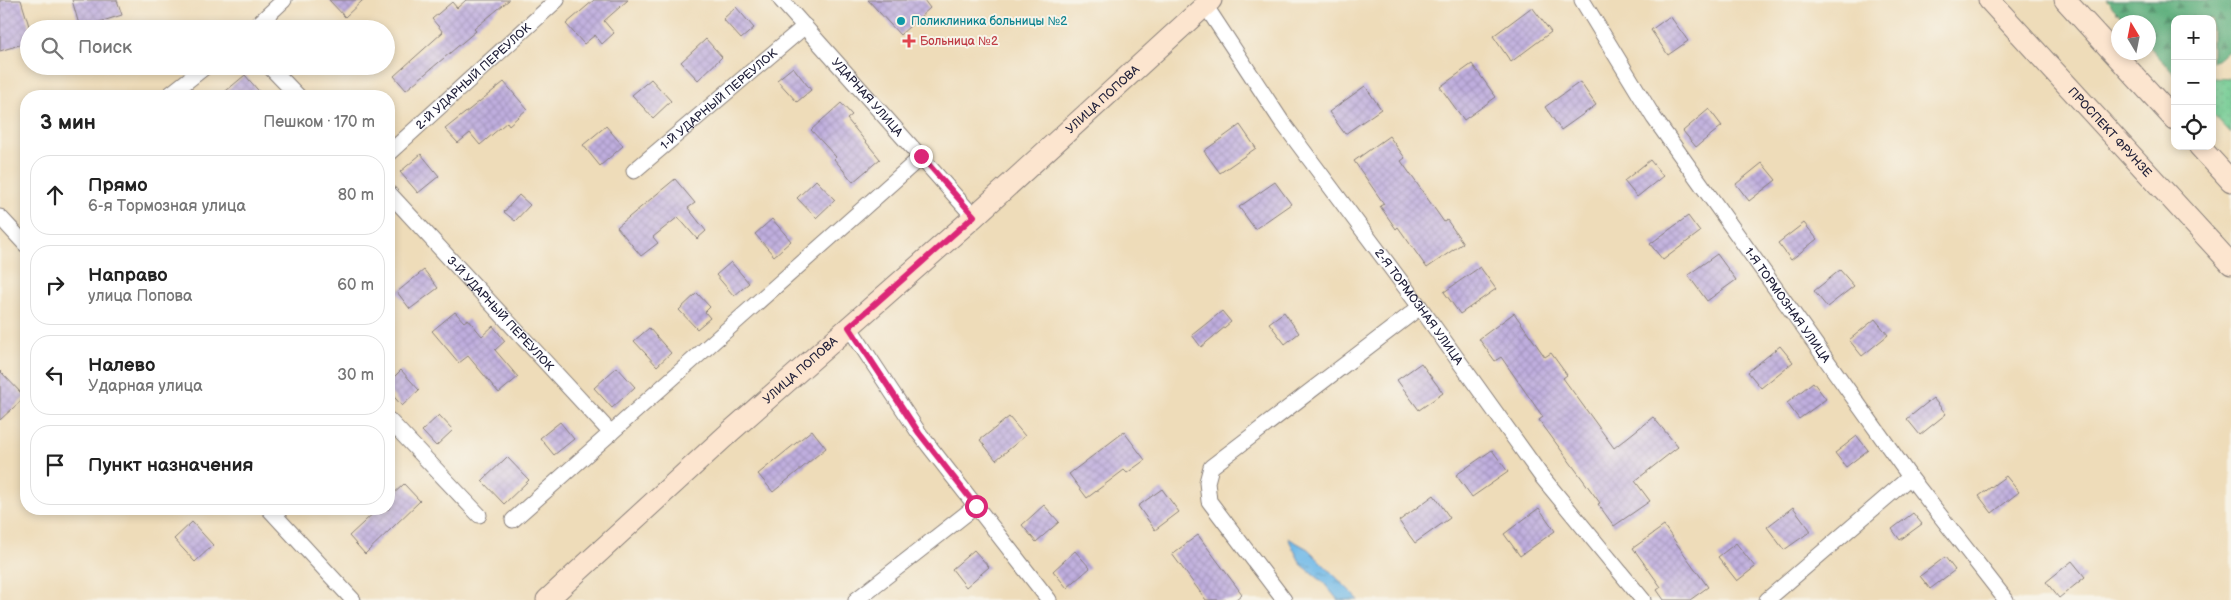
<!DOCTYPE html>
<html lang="ru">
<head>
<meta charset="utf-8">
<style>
  body { margin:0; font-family:"Balsamiq Sans",sans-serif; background:#f6f6f6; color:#222 }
  .controls { position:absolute; right:15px; top:15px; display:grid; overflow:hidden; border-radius:10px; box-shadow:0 2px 8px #0003 }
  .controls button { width:45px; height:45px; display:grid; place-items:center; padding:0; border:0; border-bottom:1px solid #e0e0e0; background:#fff; color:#222; font:25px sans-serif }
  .compass { position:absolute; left:2111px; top:15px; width:45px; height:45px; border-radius:50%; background:#fff; box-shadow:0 2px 8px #0003; rotate:350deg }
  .stop { position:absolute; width:15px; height:15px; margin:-11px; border:4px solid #db2777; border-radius:50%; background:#fff }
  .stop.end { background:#db2777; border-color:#fff; box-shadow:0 1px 5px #0008 }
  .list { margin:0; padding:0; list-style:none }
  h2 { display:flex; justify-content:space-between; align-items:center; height:65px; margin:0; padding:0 20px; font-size:21px }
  h2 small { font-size:16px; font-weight:400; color:#767676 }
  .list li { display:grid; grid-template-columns:32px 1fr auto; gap:15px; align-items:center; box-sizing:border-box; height:80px; margin:0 10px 10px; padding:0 10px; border:1px solid #e0e0e0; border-radius:20px }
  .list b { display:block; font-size:19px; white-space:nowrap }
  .list p { margin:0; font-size:16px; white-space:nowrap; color:#767676 }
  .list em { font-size:16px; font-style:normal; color:#767676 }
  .icon { flex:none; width:28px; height:28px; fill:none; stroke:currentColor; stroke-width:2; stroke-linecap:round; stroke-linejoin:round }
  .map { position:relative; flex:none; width:2231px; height:600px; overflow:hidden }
  .search { position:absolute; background:#fff; box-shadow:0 2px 8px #0003; left:20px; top:20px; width:375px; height:55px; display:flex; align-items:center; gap:12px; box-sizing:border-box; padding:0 18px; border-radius:28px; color:#767676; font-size:19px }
  .panel { position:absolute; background:#fff; box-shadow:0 2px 8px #0003; left:20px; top:90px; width:375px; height:425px; border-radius:20px }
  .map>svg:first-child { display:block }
  .grass { fill:url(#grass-dots); stroke:#497666 }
  .forest { fill:url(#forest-firs); stroke:#3f685b }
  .water { fill:url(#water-ripples); stroke:#486e92 }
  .building { fill:url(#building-cross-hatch) }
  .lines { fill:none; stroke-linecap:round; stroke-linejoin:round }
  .street-casing { stroke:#887f7a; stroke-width:17 }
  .secondary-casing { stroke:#887f7a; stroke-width:23 }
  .street { stroke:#fff; stroke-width:15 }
  .secondary { stroke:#fce5cf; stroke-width:21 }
  .route { stroke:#db2777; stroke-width:6 }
  .culture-dot { fill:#0f9aa8; stroke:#f7f3e8; stroke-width:2 }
  .health-dot { fill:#e0444e; stroke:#f7f3e8; stroke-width:2 }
  .labels { text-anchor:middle; stroke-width:4; stroke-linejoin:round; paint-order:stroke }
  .culture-label { font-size:12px; fill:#0d838f; stroke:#f7f3e8; text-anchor:start }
  .health-label { font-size:12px; fill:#be3a42; stroke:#f7f3e8; text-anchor:start }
  .street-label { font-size:12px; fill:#22223b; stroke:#f7f3e8 }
</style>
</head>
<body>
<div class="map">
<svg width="2231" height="600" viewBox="0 0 2231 600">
  <defs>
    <pattern id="grass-dots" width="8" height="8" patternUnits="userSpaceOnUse" patternTransform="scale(1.25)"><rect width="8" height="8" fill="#70ca91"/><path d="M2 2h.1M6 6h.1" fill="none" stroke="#61ad7e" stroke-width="1.8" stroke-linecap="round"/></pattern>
    <pattern id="forest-firs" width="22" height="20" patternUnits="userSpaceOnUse" patternTransform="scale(1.25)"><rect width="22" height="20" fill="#5cae7b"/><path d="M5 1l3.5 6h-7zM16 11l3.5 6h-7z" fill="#4c8d66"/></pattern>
    <pattern id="water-ripples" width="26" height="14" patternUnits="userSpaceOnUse" patternTransform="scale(1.25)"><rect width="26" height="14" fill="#6fb9e8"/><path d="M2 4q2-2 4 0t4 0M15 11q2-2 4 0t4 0" fill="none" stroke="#5b96bd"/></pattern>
    <pattern id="building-cross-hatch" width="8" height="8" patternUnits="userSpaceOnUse" patternTransform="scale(1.25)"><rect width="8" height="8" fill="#bfaede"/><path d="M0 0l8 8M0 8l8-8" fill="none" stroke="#a495bf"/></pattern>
  </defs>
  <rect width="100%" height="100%" fill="#f7f3e8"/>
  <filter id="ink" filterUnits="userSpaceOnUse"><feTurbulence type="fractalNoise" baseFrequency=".02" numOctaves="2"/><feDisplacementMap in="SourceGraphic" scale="10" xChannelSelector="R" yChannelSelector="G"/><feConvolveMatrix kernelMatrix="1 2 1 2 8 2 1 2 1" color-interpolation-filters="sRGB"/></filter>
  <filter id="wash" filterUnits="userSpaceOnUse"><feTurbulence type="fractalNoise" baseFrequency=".0096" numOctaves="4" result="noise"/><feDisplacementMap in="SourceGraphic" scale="20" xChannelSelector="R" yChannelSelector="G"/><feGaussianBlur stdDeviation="1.12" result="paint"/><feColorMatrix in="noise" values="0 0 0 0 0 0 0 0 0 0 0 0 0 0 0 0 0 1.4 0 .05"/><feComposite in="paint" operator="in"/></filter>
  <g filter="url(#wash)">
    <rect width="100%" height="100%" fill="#eedcb9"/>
    <!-- grass -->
    <path class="grass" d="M2212,78L2231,79V134L2212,114Z"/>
    <!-- forest -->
    <path class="forest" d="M2106,0H2231V49L2218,60L2212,62V19H2175V75L2149,46L2148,22H2126Z"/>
    <!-- water -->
    <path class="water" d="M1288,538L1308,549L1359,600H1338L1323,582L1301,564Z"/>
    <g id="blocks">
      <!-- building -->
      <path class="building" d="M0,0H21L29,26V42L0,51Z
        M72,0H117L122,15L80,28Z
        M329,0H363L345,17Z
        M466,0H509L474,29L476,31L406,90L394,76L443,32L432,19L452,2L457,8Z
        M594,0H628L604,21L614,33L602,44L595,35L584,44L566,24Z
        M868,0H924L930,8L900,35Z
        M736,7L754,28L741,39L723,19Z
        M1532,7L1551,32L1511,62L1493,36Z
        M1670,16L1688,41L1668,55L1651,30Z
        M706,39L722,57L698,80L681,62Z
        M1472,64L1496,97L1464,120L1440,87Z
        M793,67L811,90L797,102L777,80Z
        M245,75L263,96H220Z
        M651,79L671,101L653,118L632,95Z
        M504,82L527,109L509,125L507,122L480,145L470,133L458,143L445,129Z
        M1580,82L1596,105L1561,130L1545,107Z
        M1365,86L1381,109L1345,134L1329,112Z
        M841,103L852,115L847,119L880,159L853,182L834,159L836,157L811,130Z
        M1709,109L1722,126L1696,147L1683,131Z
        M1240,125L1256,148L1220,173L1204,151Z
        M606,126L623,146L600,166L583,145Z
        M1389,136L1405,158L1401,161L1444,222L1447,220L1463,243L1427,268L1398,227L1396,229L1380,206L1384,204L1354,161Z
        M421,154L439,176L418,193L400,172Z
        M1650,160L1663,176L1637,197L1624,181Z
        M1762,163L1776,180L1749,201L1736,184Z
        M675,179L695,203L688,208L706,231L697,239L678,217L653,237L658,243L641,256L617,227Z
        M816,180L835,200L816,218L797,198Z
        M1275,182L1291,204L1255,229L1239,207Z
        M519,195L530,205L515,221L504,212Z
        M1688,216L1700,232L1663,260L1650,244Z
        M772,219L791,241L774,256L755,234Z
        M1804,223L1817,239L1791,260L1778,243Z
        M1717,254L1736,280L1707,301L1688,275Z
        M731,262L749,283L734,296L716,275Z
        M1480,267L1496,289L1460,314L1444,292Z
        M424,270L438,288L410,309L397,292Z
        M1840,270L1854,286L1827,307L1814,291Z
        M697,293L710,307L705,312L710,318L697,329L679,310Z
        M1222,311L1231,322L1201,347L1192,335Z
        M455,312L464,322L468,319L482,336L493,326L505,341L495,350L518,377L499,393L468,356L459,363L432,331Z
        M1284,312L1299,333L1285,344L1269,323Z
        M1514,313L1545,357L1551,353L1567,375L1563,378L1614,448L1653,417L1678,447L1635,481L1650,501L1614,526L1598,504L1600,503L1539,420L1543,417L1501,357L1495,361L1479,339Z
        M1875,319L1888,335L1862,356L1849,340Z
        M649,328L671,353L657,366L634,341Z
        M1780,346L1793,362L1761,388L1748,372Z
        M1421,363L1443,393L1419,410L1397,380Z
        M617,367L635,387L612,408L594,388Z
        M401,370L419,390L402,406L389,391V382Z
        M0,371L25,397L0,420Z
        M1813,382L1826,399L1799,419L1787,403Z
        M1933,398L1946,414L1920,435L1907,419Z
        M439,415L453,430L436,446L422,431Z
        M1009,417L1025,436L996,460L980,440Z
        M560,422L574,439L554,455L540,438Z
        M812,430L826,448L773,492L758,474Z
        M1124,432L1145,460L1127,473L1124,470L1087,498L1069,474Z
        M1857,436L1868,450L1846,467L1835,453Z
        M1492,450L1508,472L1472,497L1456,475Z
        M507,457L529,480L504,504L482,481Z
        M2006,476L2019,492L1992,513L1979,496Z
        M404,484L420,501L365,554L349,536L378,509H389V498Z
        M1162,489L1179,512L1155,530L1138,506Z
        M1434,495L1450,518L1415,543L1399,521Z
        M1044,505L1059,522L1036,542L1022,525Z
        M1793,507L1811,531L1784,550L1767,527Z
        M1539,508L1555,531L1520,556L1504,534Z
        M1913,513L1922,524L1900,540L1892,529Z
        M192,522L213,545L195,562L174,539Z
        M1664,526L1708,587L1690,600H1664L1657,590L1661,587L1633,548Z
        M1198,535L1242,594L1235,600H1206L1172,554Z
        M1736,543L1755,567L1737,581L1718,557Z
        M974,550L989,567L966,587L952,569Z
        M1075,551L1090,568L1067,588L1053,571Z
        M1945,557L1955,570L1930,589L1920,576Z
        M2072,561L2085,577L2059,598L2046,582Z"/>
    </g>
  </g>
  <g filter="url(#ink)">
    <use href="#blocks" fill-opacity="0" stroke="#887f7a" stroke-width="1"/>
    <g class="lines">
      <!-- street casing -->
      <g class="street-casing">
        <g id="street">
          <path id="s1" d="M781,0L974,217"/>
          <path id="s2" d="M1582,0L1654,118L1910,477L2006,600"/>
          <path id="s3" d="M1205,5L1282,122L1420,307L1542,477L1643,600"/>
          <path d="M253,29L284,0"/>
          <path d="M269,66L298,96"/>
          <path d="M168,96L206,66"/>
          <path id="s4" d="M389,153L557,0"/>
          <path id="s5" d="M634,171L805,26"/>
          <path id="s6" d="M389,193L611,433"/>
          <path d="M0,217L26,245"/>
          <path d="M849,327L919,433L1049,600"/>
          <path d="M389,420L479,515"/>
          <path d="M269,509L353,600"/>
          <path d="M513,520L921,157"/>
          <path d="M856,600L976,506"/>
          <path d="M1284,600L1209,501L1207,482L1211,467L1420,307"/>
          <path d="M1767,600L1910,477"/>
        </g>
      </g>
      <!-- secondary casing -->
      <g class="secondary-casing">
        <g id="secondary">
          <path id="s7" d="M1989,0L2231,264"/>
          <path d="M2065,0L2175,120"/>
          <path d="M2199,146L2231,181"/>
          <path id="s8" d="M547,600L731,431L974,217L1211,0"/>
        </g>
      </g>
      <!-- street -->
      <use href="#street" class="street"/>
      <!-- secondary -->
      <use href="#secondary" class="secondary"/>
    </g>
  </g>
  <g class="lines" filter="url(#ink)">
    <!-- route -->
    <path class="route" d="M921,156L974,216L849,327L919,433L976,506"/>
  </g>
  <!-- markers -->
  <circle class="culture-dot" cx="901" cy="21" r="5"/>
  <path class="health-dot" d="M906.5 33.5h5v5h5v5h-5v5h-5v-5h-5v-5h5z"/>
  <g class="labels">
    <!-- culture labels -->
    <g class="culture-label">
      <text x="911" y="25">Поликлиника больницы №2</text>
    </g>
    <!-- health labels -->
    <g class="health-label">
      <text x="920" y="45">Больница №2</text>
    </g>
    <!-- street labels -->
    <g class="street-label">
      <text dy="4" stroke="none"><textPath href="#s4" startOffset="114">2-Й УДАРНЫЙ ПЕРЕУЛОК</textPath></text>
      <text dy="4" stroke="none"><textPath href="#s1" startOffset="130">УДАРНАЯ УЛИЦА</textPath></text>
      <text dy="4" stroke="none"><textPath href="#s5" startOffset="111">1-Й УДАРНЫЙ ПЕРЕУЛОК</textPath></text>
      <text dy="4" stroke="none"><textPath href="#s8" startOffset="748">УЛИЦА ПОПОВА</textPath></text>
      <text dy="4" stroke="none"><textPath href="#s7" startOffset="179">ПРОСПЕКТ ФРУНЗЕ</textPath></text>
      <text dy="4" stroke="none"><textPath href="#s2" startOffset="368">1-Я ТОРМОЗНАЯ УЛИЦА</textPath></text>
      <text dy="4" stroke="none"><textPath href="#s3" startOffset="370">2-Я ТОРМОЗНАЯ УЛИЦА</textPath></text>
      <text dy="4" stroke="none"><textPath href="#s6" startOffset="164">3-Й УДАРНЫЙ ПЕРЕУЛОК</textPath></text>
      <text dy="4" stroke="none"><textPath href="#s8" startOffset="342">УЛИЦА ПОПОВА</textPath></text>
    </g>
  </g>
</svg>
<div class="controls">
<button>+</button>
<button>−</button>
<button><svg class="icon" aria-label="locate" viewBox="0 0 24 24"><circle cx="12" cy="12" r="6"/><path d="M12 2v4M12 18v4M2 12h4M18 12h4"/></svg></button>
</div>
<svg class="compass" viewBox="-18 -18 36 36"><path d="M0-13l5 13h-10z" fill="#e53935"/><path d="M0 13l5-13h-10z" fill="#767676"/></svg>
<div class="stop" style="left:976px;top:506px"></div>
<div class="stop end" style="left:921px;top:156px"></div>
<div class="search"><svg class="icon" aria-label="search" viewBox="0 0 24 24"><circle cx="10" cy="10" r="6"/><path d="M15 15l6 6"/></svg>Поиск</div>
<section class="panel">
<h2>3 мин<small>Пешком · 170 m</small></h2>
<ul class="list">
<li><svg class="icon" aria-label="ahead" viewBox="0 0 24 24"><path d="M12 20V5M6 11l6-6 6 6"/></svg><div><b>Прямо</b><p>6-я Тормозная улица</p></div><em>80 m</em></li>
<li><svg class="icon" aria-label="right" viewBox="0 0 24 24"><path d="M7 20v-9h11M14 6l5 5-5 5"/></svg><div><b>Направо</b><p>улица Попова</p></div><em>60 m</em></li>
<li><svg class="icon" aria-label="left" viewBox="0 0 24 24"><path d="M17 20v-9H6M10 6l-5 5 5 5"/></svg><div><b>Налево</b><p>Ударная улица</p></div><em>30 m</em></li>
<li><svg class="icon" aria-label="arrive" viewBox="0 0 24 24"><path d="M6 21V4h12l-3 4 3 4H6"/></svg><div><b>Пункт назначения</b></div></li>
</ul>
</section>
</div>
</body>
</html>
